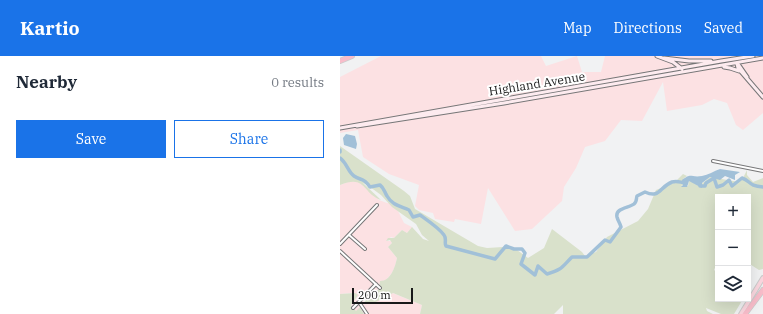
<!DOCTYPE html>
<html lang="en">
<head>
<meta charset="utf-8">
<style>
  body { margin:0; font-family:"IBM Plex Serif",serif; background:#f6f6f7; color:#1f2937 }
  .controls { position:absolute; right:12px; bottom:12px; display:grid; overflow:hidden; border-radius:0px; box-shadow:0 4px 16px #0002 }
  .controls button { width:36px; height:36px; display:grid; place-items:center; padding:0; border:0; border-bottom:1px solid #e0e1e3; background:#fff; color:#1f2937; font:20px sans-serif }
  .scale { position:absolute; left:12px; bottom:10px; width:61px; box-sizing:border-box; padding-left:4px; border:2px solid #181919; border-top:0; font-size:11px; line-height:14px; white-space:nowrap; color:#181919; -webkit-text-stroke:3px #fff; paint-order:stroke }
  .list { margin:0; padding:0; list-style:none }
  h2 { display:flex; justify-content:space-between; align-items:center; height:52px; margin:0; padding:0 16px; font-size:17px }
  h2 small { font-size:13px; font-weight:400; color:#747a83 }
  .actions { display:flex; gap:8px; padding:12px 16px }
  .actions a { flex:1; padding:9px 0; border:1px solid #1a73e8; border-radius:0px; text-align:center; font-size:14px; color:#1a73e8 }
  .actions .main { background:#1a73e8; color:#fff }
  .icon { flex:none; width:22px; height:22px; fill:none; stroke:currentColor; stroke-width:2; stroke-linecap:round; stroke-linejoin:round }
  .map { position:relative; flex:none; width:423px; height:258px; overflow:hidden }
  header { display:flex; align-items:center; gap:24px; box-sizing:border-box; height:56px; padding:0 20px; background:#1a73e8; color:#fff }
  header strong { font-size:19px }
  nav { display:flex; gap:22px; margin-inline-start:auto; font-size:14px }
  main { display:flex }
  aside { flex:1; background:#fff }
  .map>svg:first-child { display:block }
  .commercial { fill:#fce1e3 }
  .green { fill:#d9e1cb }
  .water { fill:#a1c0d8 }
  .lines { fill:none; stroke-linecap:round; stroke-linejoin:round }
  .river { stroke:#a1c0d8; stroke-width:3.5 }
  .minor-casing { stroke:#767677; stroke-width:4 }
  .secondary-casing { stroke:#767677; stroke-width:5 }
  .primary-casing { stroke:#ccc; stroke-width:5.5 }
  .motorway-casing { stroke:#ccc; stroke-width:6 }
  .minor { stroke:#fff; stroke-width:2 }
  .secondary { stroke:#fdebef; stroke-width:3 }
  .primary { stroke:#fbd7df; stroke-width:3.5 }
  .motorway { stroke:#f8bdca; stroke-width:4.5 }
  .labels { text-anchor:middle; stroke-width:4; stroke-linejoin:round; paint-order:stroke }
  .street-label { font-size:12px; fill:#181919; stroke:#fff }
</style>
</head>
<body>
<header>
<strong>Kartio</strong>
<nav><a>Map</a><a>Directions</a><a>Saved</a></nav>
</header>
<main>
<aside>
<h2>Nearby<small>0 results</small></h2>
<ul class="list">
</ul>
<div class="actions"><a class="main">Save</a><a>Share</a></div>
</aside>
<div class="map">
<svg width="423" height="258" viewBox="0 0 423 258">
  <rect width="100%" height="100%" fill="#f1f2f3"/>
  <!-- commercial -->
  <path class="commercial" d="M41,0H201L206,10L237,0L242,16H261L265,0H423V57L403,74L396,69L387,47L374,43L362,49L327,55L323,26L302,65L281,64L265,85L245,91L236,112L224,131L222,145L192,173L175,175L148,132L141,168L115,163L114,166L95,163L93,157L79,154L75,150L79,129L49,118L23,101L18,74L0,77V21Z
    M10,125L20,126L23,128L39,144L47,147H54L64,167L72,171L67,177L62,174L54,182L51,181L46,185H51L52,187L48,191L57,202L55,210L52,217L46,224L40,226L39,232L23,246L26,248L53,237L55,238L82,249L80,258H24L20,251L16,256L11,249L18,239L12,237L0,238V129Z"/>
  <!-- green -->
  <path class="green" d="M0,90L64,135L70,140L75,153L138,190L147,192L163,191L177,194L188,202L204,192L212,173L242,196L245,200L256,196L267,181L298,165L308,153L316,134L334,127L343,118L347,120L343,123V129L341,130H348L349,124L359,130L370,121L399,126L403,122L407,114V119L413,126L423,122V213L419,214L408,207V141H378V205L374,214L378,217V243H403L394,258H381L366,252L367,255L373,258H223V249L214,258H80L82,249L53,237C45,241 33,250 23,247L39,233L40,225C51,225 55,211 57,202L48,191L52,187L50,184L46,185L48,182H54L62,174L67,177L72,171L83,183L89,185L82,179L76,168L52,151L41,139L26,128L23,127L41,144C22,137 26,118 0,129Z
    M15,237L18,239L11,249L16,255L20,251L24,258H0V238Z"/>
  <!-- water -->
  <path class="water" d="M6,78L15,80L17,88L16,93L4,89L3,82Z
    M380,113L400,116L395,119V124L385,120L380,124L370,121L362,127V132L349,125L347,131H341L343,129L342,124C352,116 350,122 362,120C368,119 374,115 380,113Z"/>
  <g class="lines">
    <!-- river -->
    <path class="river" d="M0,94V96
      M0,102C7,107 8,116 14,120C21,125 23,121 30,131L40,129C44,132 44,135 47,140C52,149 60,150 69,154L73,161L80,159C87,164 99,172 104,179C107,183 104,187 106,190L155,203L166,190L174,193H182L185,197L181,208L195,219L198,210L207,218C223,213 221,212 232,201H247L265,184L270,186L281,171C280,167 278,165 277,161C275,152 289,152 294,148C297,146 296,143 297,140L305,136C320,143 319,131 332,126C338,124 341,127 346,127
      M360,130H365L366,127L374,122L377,131L383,129L389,124L392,130L402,122C411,125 408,130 423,131"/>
    <!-- minor casing -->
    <g class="minor-casing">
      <path id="minor" d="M373,105L423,115
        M9,179L25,193
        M0,188L37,149
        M0,195L40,232
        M19,246L27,258
        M13,252L36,228"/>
    </g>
    <!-- secondary casing -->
    <g class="secondary-casing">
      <path id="secondary" d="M317,0L333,6L342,13
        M324,2L349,5H371
        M381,5L413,0
        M397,8L398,12L423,41
        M398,8L407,21
        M384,11L390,12L399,15
        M17,70L164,47L423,2
        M0,72L381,5"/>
    </g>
    <!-- primary casing -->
    <g class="primary-casing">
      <path id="primary" d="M401,258L423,222"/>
    </g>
    <!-- motorway casing -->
    <g class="motorway-casing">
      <path id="motorway" d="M0,5L12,0
        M405,258L423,234"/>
    </g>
    <!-- minor -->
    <use href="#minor" class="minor"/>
    <!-- secondary -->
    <use href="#secondary" class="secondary"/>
    <!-- primary -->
    <use href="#primary" class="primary"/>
    <!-- motorway -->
    <use href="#motorway" class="motorway"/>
  </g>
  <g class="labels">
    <!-- street labels -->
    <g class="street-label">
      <text transform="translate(197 28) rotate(-9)" y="4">Highland Avenue</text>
    </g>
  </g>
</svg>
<div class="controls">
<button>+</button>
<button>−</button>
<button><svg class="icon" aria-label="layers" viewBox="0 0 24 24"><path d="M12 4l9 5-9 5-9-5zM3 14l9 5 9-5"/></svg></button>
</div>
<div class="scale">200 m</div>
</div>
</main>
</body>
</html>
